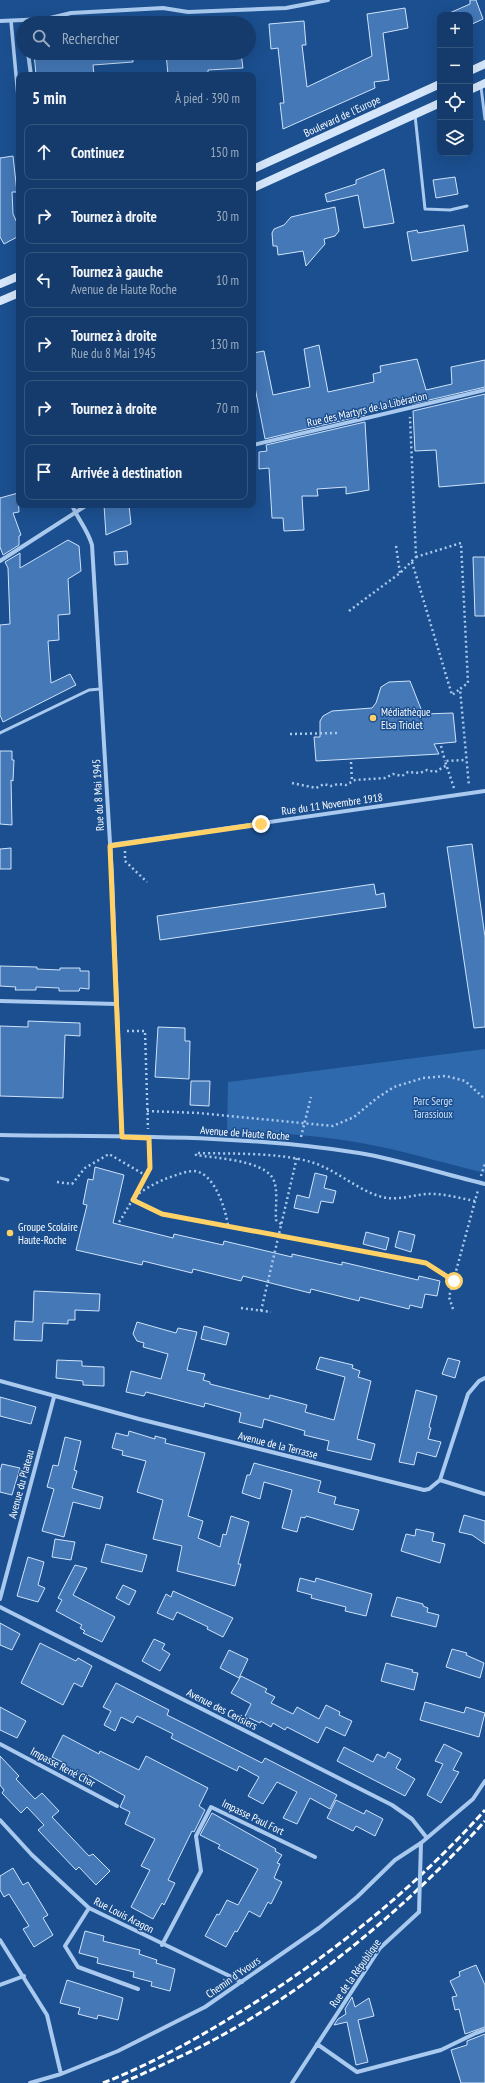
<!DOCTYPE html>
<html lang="fr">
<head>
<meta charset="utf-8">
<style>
  body { margin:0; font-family:"PT Sans Narrow",sans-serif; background:#214673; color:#f1f3f6 }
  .controls { position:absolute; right:12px; top:12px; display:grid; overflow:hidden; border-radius:8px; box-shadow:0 4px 16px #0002 }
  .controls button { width:36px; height:36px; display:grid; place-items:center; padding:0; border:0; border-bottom:1px solid #33557e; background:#143b6b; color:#f1f3f6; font:20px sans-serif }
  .stop { position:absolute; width:12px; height:12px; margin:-9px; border:3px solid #ffd166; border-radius:50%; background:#fff }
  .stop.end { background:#ffd166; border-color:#fff; box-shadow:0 1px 4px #0008 }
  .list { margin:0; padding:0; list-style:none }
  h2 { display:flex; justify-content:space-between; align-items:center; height:52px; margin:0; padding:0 16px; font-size:17px }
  h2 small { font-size:13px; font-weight:400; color:#9dadc1 }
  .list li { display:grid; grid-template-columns:26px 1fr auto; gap:12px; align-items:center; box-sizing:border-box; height:56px; margin:0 8px 8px; padding:0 8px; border:1px solid #33557e; border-radius:8px }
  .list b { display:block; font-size:15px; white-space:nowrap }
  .list p { margin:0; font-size:13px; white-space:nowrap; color:#9dadc1 }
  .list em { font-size:13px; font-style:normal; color:#9dadc1 }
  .icon { flex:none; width:22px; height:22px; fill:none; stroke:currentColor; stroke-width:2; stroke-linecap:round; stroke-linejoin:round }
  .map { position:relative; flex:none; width:485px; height:2083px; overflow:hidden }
  .search { position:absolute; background:#143b6b; box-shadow:0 4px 16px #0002; left:16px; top:16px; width:240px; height:44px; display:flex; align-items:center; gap:10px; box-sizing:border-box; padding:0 14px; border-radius:22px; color:#9dadc1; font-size:15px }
  .panel { position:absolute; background:#143b6b; box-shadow:0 4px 16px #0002; left:16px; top:72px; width:240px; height:436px; border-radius:8px }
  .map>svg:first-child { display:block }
  .green { fill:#2e69ad }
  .building { fill:#4478b7; stroke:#cfe3fa }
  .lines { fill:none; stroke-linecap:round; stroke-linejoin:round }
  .path { stroke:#a9c9ee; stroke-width:2.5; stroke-dasharray:2 3; stroke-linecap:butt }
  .service { stroke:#a9c9ee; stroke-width:3 }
  .pedestrian { stroke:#a9c9ee; stroke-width:3.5 }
  .minor { stroke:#a9c9ee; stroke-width:4 }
  .secondary { stroke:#d6e6fa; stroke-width:8 }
  .rail { stroke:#fff; stroke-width:3; stroke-dasharray:7 3; stroke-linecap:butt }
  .minor-bridge { stroke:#a9c9ee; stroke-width:4 }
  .route { stroke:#ffd166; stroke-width:5 }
  .poi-dot { fill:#ffd166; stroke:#1b4f8f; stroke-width:1.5 }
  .labels { text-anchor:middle; stroke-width:3; stroke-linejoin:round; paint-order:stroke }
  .street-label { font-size:11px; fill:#fff; stroke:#1b4f8f }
  .poi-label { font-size:11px; fill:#fff; stroke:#1b4f8f; text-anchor:start }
  .park-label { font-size:11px; fill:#cfe3fa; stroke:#1b4f8f }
</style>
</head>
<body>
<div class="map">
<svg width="485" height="2083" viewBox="0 0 485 2083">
  <rect width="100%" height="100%" fill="#1b4f8f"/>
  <!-- green -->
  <path class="green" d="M485,1049V1173C450,1165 416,1154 381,1147C330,1136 279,1133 227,1130L228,1082Z"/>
  <!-- building -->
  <path class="building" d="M470,0H476L483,19L470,25V15H445L470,4Z
    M405,8L408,28L383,33L389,80L374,82L375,88L283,129L280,103H284L278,48L271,49L269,24L304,21L306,45H302L307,87L372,56L367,14Z
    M34,53H133V62L93,65L94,75H36Z
    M166,53H241L243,68L208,70V75H168Z
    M13,156L17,192H12L13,214L19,227V236L4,244L0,237V158Z
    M384,169L394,223L364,228L358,195L327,202L325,194L356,184V180Z
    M455,177L458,194L436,198L433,180Z
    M335,207L339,231L335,236L324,239L325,244L306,266L303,251L278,255L277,246H273L272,233L274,229L284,225L291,217Z
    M464,225L468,251L412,261L407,232L417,230L418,233Z
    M319,345L328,392L374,382L373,374L381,372L380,366L417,359L426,390L452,384L451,367L485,360V387L412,404V401L365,412V415L265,439L253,377V353L264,351L273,395L310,387L304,349Z
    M485,394V483L439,487L436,450L415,451L413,411Z
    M365,422L369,490L346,494V487L317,489L318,496H302L304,530L284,531L283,518H272L269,468L259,469V452L267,451L266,445Z
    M18,493L19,512L13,513L21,535L19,536V545L3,555L0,547V498Z
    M104,505H129L131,524L106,535Z
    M68,540L79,546L81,571L68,579L70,614L58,615L59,640L48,641L51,683L70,674L76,685L3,722L0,715V625L10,624L8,568L5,562L20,553V568Z
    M127,551L128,564L115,565L114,552Z
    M473,557H485V616H475Z
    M410,681L423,714L453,713L456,742L434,744L439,754L316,761L314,737H320V721L323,716L332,711L372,708L376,703L381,687L389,682Z
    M0,751H12V760H14L13,781L11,780L12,825L0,824Z
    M472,844L485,937V1027L474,1028L447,847Z
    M11,848V869H0V849Z
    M374,884L376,895L384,893L386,907L160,940L157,916Z
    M0,966L37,967V969L60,970V968H80V971H89V989L80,988L79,991H59V988L36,987V990H15L16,987L0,986Z
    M28,1021L80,1023V1036L65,1035L63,1098L0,1096V1026L28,1027Z
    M158,1027L185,1028V1041H190L189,1079L155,1077Z
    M191,1081H210L209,1106L190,1105Z
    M95,1167L124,1175L113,1223L173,1238L174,1234L223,1245L224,1241L292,1257V1254L342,1265V1262L418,1280L419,1276L440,1281L437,1296L425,1294L422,1308L410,1305L409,1309L360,1297L359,1301L311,1289L310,1293L243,1276L241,1281L193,1269L192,1273L143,1261L142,1265L76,1250L87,1205L83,1204L88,1179L93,1180Z
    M315,1173L327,1176L324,1188L336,1191L333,1203L321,1201L318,1213L294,1208L297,1195L309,1198Z
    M399,1231L415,1235L411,1252L395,1247Z
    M366,1232L389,1238L386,1250L363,1244Z
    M34,1291L100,1294L99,1311L75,1310V1320H68V1324L43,1323L42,1341L14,1340L15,1321L33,1322Z
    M137,1322L176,1333L178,1328L197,1332L187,1370L205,1374L203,1380L210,1382V1384L269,1399L270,1395L307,1405L305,1412L334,1420L345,1377L316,1369L320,1357L353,1365L352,1368L360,1371L358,1377L371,1381L357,1439L375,1444L371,1460L327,1450L329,1441L304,1435L305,1431L264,1419L262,1428L239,1422L241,1413L205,1403L204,1407L146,1392L144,1396L126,1392L131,1371L161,1379L168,1354L143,1347L144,1343L137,1341L133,1334Z
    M204,1326L229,1333L226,1345L201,1339Z
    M448,1358L460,1361L455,1378L442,1374Z
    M57,1360L82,1361V1366L104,1367V1386L83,1385V1381L56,1378Z
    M416,1390L437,1396L429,1427L431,1428L428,1439L441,1442L436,1457L417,1452L414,1465L399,1462Z
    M0,1397L36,1407L31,1424L0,1416Z
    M129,1431L155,1439V1436L166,1439L165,1443L205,1453L188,1516L203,1521L198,1538L220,1547L223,1534L226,1535L231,1516L249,1522L238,1564H241L235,1586L177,1571L182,1546L153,1539L163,1500L137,1492L146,1461L122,1455L123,1451L112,1448L116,1433L128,1436Z
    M65,1437L81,1441L74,1470L77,1471L72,1488L103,1497L100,1509L73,1502L64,1537L42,1531L54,1489L47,1487L53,1465L58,1466Z
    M254,1463L321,1481L318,1492L336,1497L334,1504L359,1510L353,1530L306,1516L305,1518L301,1517L297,1532L282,1528L292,1490L264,1482L260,1499L242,1493L247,1475H250Z
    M2,1464L20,1468L12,1495L0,1492V1471Z
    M464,1515L485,1521V1544L472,1535L459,1532Z
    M416,1529L434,1533L432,1541L445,1544L440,1563L401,1551L406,1534L415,1536Z
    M55,1539L75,1542L71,1560L52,1557Z
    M106,1544L147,1555L142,1572L101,1562Z
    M28,1557L44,1562L38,1585L45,1588L38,1602L17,1596Z
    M75,1565L87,1568L73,1595L115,1617L102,1642L83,1633L85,1631L80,1628L82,1625L56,1611L62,1600L58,1598Z
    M300,1578L315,1582L316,1578L372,1594L366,1616L345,1611L346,1607L311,1598L312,1595L297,1591Z
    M123,1585L136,1591L129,1605L116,1598Z
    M173,1591L233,1618L223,1637L207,1629L208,1627L177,1612L173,1620L157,1613L166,1594L171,1597Z
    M397,1597L423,1604V1606L428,1608L427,1612L439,1615L436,1627L391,1616Z
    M0,1623L20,1634L12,1650L0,1645Z
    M154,1639L165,1644L162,1649L170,1654L160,1671L142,1661Z
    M40,1643L76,1661L78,1658L92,1666L82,1687L74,1683L63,1705L21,1683Z
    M452,1649L467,1653L466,1655L484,1663L480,1678L446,1667Z
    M229,1650L248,1659L239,1678L220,1668Z
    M386,1663L413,1670L412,1672L418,1673L414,1690L381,1681Z
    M241,1676L267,1689L265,1692L275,1697L271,1703L293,1714L297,1707L319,1719L326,1705L340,1712L339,1715L352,1721L345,1736L326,1727L318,1743L287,1727L285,1730L273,1723L271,1727L261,1721L260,1723L245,1716L251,1704L231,1693Z
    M116,1683L169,1710L167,1715L191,1727L262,1763L265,1758L337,1795L330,1809L310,1798L297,1824L283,1818L297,1792L277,1782L263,1804L248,1796L259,1777L239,1766L237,1771L171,1738L173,1734L137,1716L133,1723L121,1717L115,1731L104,1725L111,1711L103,1707Z
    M425,1702L464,1713L466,1707L485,1713L479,1737L420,1720Z
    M0,1707L26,1721L17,1738L0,1730Z
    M63,1735L99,1754L100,1751L139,1770L146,1756L208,1788L199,1806L205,1810L194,1832L192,1831L168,1880L175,1883L164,1905L162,1903L153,1919L131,1907L150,1870L141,1866L155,1839L125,1824L130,1812L120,1807L125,1796L88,1775L86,1778L65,1767L66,1764L52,1757Z
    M444,1744L462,1753L453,1770L459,1772L441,1803L427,1795L443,1764L435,1761Z
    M344,1747L373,1762L377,1754L385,1758L388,1752L401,1759L396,1768L415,1779L405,1796L337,1761Z
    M0,1756L19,1776L16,1779L35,1799L42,1793L59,1811L52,1817L89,1856L93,1854L110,1871L96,1885L79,1867L76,1870L38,1830L44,1825L27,1807L21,1813L2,1793L4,1790L0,1785Z
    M336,1800L364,1814L366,1810L383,1819L375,1836L356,1826L353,1831L327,1818Z
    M212,1813L276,1849L275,1851L282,1855L277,1863L280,1864L274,1878L282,1882L271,1904L268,1902L260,1917L249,1911L237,1932L235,1931L226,1947L205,1936L217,1914L219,1915L227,1900L238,1905L258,1869L218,1848L220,1845L200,1835Z
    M13,1868L23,1885L28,1882L48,1915L43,1918L53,1935L34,1947L23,1929L29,1926L9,1894L4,1897L0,1890V1876Z
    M85,1931L104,1936L103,1941L140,1950L139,1954L157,1960L156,1963L175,1969L170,1991L151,1986L152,1982L133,1977L134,1972L97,1963L98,1958L79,1953Z
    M476,1965L485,1985V2027L465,2034L459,2009L455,2010L452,1997L457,1996L450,1981L460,1976L459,1972Z
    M67,1980L123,1998L118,2020L98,2015L97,2019L78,2014L80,2008L60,2003Z
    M352,1997L355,2007L369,1998L374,2016L358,2020L368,2062L356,2065L347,2022L334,2025L338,2019L346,2014L345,2009Z
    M485,2034V2083H461L451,2050L467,2045V2041Z"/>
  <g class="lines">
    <!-- path -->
    <path class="path" d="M396,546L400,573
      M416,557L461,543L468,683L460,689L469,786
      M412,562L452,695L460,689
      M349,611L400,573L416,557L410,417
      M290,734L337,733
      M441,746L445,761
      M351,762L352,782
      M292,783L316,788L324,784L331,786L338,784L346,785L355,780L385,778L393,774L402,776L408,772L420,773L427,770L435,772L447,765
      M454,788L445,761L466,760
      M125,851V861L147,882
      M127,1031H145L148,1129
      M147,1111L198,1113L333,1126L354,1117L377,1098L394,1087L423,1078L446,1076L465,1081L485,1099
      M301,1137L311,1097
      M145,1175L150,1168L149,1144
      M481,1176L485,1163
      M57,1182L72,1184L85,1168L109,1154L145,1175L133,1200L161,1214L426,1263L454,1281
      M119,1222C124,1215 127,1208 132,1201C139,1191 154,1184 165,1179C174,1176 183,1172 192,1171C214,1170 226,1210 228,1226
      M281,1224L276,1220C275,1208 279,1187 272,1177C260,1160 215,1158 196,1155V1153C232,1154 281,1152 314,1163C338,1171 357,1190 382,1197C398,1201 411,1195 427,1194C442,1193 459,1198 475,1201
      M241,1308L271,1312
      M453,1309L449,1297L478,1190
      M261,1311L297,1157"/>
    <!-- service -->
    <path class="service" d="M481,87L485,119
      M415,115L425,209L450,210L467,206
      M0,733L89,690L100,689
      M0,1178L8,1180"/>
    <!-- pedestrian -->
    <path class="pedestrian" d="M11,21L19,107"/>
    <!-- minor -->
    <path class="minor" d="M0,21L46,19L71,13L163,8L188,12L286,8L328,0
      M28,53L31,75
      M253,445L485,390
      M72,505C78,520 87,528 92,545L112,876L122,1137
      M0,561L87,505
      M110,845L485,791
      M0,1001L117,1004
      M0,1135C119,1137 241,1134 359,1153C401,1160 443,1174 485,1184
      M0,1381L139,1419L424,1490L429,1489L440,1480L468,1394L479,1381L485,1378
      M440,1480L485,1494
      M0,1599L54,1397
      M0,1607L392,1805L412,1819L427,1838
      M0,1744L117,1806
      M0,1820L32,1855L89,1908L242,1982
      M89,1908L65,1946L78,1967L138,1989
      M0,1940L47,2015L61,2074
      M162,1945L201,1871L196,1836L211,1807L315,1857
      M0,1985L24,1976
      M317,2044L357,2072L441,2050L476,2033L485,2030
      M30,2083L61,2074L118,2051L205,2007L319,1928L357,1897L395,1860L421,1843L473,1799L485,1781
      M292,2083L380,1948L419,1912"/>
    <!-- secondary -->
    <path class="secondary" d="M470,71L485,64
      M470,90L485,83
      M253,169L440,84
      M253,188L440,103
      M0,284L19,276
      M0,301L19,293"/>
    <!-- rail -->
    <path class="rail" d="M103,2083C149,2065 193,2041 235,2015C328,1958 412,1891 485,1810
      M122,2083C149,2071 176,2059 202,2046C307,1992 406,1908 485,1821"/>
    <!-- minor-bridge -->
    <path class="minor-bridge" d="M419,1912L421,1843"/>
  </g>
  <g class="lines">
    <!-- route -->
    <path class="route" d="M261,824L110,846L122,1137L149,1138L150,1168L133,1200L162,1214L426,1263L454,1281"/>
  </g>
  <!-- markers -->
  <g class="poi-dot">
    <circle cx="373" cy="718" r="4"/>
    <circle cx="10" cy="1233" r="4"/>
  </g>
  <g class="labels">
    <!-- street labels -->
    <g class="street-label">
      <text transform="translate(342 116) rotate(-25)" y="4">Boulevard de l'Europe</text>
      <text transform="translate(367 409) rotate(-13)" y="4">Rue des Martyrs de la Libération</text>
      <text transform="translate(98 795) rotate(-93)" y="4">Rue du 8 Mai 1945</text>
      <text transform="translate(332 804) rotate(-8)" y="4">Rue du 11 Novembre 1918</text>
      <text transform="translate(245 1133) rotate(4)" y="4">Avenue de Haute Roche</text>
      <text transform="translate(278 1445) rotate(14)" y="4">Avenue de la Terrasse</text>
      <text transform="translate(21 1484) rotate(-75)" y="4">Avenue du Plateau</text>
      <text transform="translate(222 1709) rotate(27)" y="4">Avenue des Cerisiers</text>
      <text transform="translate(63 1767) rotate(28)" y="4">Impasse René Char</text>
      <text transform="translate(253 1817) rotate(26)" y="4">Impasse Paul Fort</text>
      <text transform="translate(124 1915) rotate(27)" y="4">Rue Louis Aragon</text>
      <text transform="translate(355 1973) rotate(-55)" y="4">Rue de la République</text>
      <text transform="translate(233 1977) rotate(-35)" y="4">Chemin d'Yvours</text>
    </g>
    <!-- poi labels -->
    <g class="poi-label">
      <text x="381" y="716">Médiathèque<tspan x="381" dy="13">Elsa Triolet</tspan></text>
      <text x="18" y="1231">Groupe Scolaire<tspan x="18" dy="13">Haute-Roche</tspan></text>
    </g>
    <!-- park labels -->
    <g class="park-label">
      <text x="433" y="1105">Parc Serge<tspan x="433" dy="13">Tarassioux</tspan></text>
    </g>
  </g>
</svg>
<div class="controls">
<button>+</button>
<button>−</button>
<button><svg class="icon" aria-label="locate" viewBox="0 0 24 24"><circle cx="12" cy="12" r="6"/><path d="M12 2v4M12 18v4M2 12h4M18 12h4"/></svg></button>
<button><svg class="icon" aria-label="layers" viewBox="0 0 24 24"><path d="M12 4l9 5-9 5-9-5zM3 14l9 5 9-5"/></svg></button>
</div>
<div class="stop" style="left:454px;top:1281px"></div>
<div class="stop end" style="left:261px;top:824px"></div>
<div class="search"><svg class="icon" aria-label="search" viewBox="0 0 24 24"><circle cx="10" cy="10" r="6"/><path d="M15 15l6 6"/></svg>Rechercher</div>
<section class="panel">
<h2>5 min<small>À pied · 390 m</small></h2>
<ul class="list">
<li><svg class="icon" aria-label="ahead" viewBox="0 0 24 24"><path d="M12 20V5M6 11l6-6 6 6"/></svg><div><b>Continuez</b></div><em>150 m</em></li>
<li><svg class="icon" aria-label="right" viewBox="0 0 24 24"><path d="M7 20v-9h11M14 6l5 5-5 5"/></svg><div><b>Tournez à droite</b></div><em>30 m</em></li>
<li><svg class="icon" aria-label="left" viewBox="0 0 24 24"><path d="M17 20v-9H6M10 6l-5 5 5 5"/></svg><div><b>Tournez à gauche</b><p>Avenue de Haute Roche</p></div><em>10 m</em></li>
<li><svg class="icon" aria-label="right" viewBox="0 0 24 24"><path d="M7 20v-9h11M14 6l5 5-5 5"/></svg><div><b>Tournez à droite</b><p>Rue du 8 Mai 1945</p></div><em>130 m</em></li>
<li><svg class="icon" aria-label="right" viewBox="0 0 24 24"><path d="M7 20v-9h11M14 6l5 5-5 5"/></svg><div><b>Tournez à droite</b></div><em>70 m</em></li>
<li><svg class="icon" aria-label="arrive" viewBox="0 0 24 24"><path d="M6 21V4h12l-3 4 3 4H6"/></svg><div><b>Arrivée à destination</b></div></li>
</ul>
</section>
</div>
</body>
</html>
